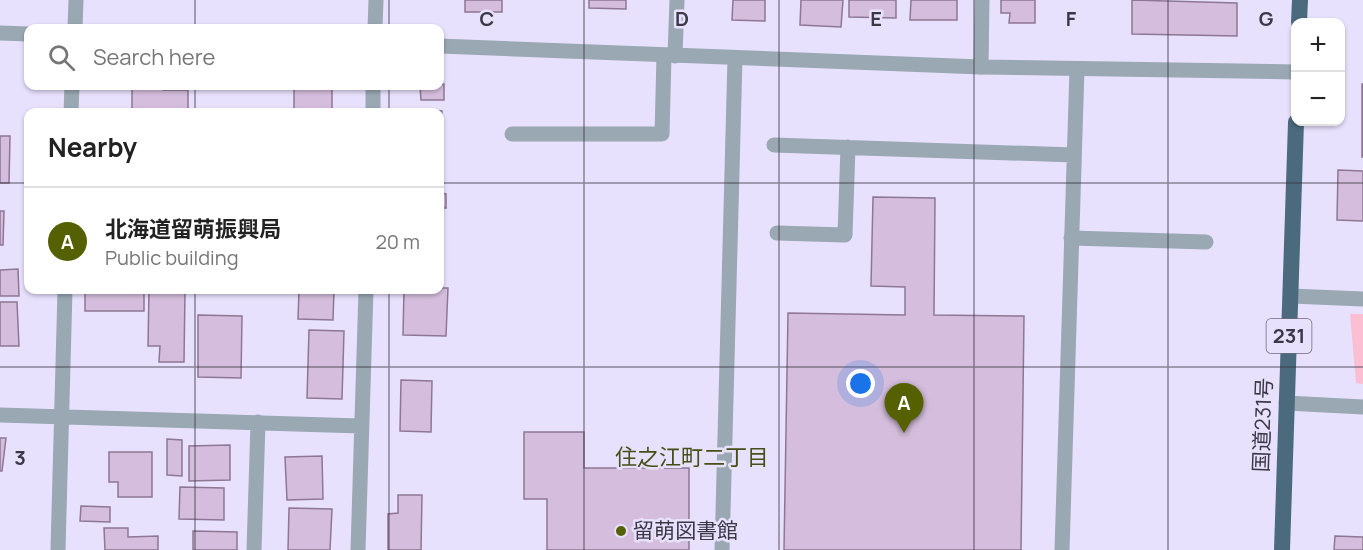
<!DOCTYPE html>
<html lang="en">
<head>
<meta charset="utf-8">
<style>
  body { margin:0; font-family:Manrope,"Noto Sans JP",sans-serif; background:#f2f2f2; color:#222 }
  .controls { position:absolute; right:18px; top:18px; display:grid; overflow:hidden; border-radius:12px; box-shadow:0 2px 4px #0004 }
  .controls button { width:54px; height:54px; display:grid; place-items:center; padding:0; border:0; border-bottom:2px solid #e0e0e0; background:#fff; color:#222; font:30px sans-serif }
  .you { position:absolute; left:861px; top:384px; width:21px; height:21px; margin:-15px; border:4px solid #fff; border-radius:50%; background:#1a73e8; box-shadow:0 0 0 9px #1a73e833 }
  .badge { display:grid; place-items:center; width:39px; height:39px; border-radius:50%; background:#556000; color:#fff; font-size:20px; font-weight:700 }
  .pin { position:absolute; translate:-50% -50px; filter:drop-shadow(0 2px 3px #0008) }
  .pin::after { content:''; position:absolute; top:32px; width:21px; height:18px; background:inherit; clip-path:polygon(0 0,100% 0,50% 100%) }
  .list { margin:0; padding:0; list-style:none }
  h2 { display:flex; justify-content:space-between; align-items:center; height:78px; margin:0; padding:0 24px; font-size:26px }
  h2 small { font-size:20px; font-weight:400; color:#767676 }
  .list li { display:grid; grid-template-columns:39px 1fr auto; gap:18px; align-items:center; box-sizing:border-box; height:108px; padding:0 24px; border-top:2px solid #e0e0e0 }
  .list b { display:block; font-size:22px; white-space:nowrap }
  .list p { margin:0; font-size:20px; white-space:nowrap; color:#767676 }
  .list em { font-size:20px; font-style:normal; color:#767676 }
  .icon { flex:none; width:33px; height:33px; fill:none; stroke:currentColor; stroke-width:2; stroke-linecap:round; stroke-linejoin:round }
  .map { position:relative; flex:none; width:1363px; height:550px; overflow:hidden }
  .search { position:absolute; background:#fff; box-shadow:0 2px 4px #0004; left:24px; top:24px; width:420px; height:66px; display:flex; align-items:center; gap:15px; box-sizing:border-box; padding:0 21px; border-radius:12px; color:#767676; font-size:22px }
  .panel { position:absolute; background:#fff; box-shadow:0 2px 4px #0004; left:24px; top:108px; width:420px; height:186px; border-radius:12px }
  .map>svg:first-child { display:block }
  .green { fill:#fcbed2 }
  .building { fill:#d5bedd; stroke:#8d7794; stroke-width:1.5 }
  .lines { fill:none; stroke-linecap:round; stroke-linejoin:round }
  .service { stroke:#99a8b2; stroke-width:15 }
  .minor { stroke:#99a8b2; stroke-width:15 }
  .tertiary { stroke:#99a8b2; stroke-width:15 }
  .trunk { stroke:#4c6a7e; stroke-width:16 }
  .grid { fill:none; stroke:#3b3745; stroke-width:1.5; stroke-opacity:0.55 }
  .poi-dot { fill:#556000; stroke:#e8e1fe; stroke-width:2 }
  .labels { text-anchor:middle; stroke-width:5; stroke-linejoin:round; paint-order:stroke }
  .shield { fill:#e8e1fe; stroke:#6f6a7c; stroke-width:1.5 }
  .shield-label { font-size:20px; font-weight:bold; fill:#3b3745 }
  .street-label { font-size:21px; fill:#3b3745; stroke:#e8e1fe }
  .poi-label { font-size:21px; fill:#3b3745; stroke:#e8e1fe; text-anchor:start }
  .neighbourhood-label { font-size:22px; fill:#464f15; stroke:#e8e1fe }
  .grid-label { font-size:20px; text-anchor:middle; font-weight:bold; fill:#3b3745; stroke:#e8e1fe; stroke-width:5; stroke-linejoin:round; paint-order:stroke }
</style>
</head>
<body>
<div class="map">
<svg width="1363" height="550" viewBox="0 0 1363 550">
  <rect width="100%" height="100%" fill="#e8e1fe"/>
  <!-- green -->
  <path class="green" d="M1350,314H1363V384L1356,383Z"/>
  <!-- building -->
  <path class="building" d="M465,0H502V12H465Z
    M589,0H626V9L589,8Z
    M733,0H765V21L732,20Z
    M801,0H843L841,27L800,25Z
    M849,0H896V18L849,17Z
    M911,0H957V20H910Z
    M1001,0H1035V23H1009L1010,13H1001Z
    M1132,0L1237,3V36L1132,34Z
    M444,84V100H421L420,86Z
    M1362,84H1363V157H1362Z
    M132,86H163V90H188V112H132Z
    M294,86H332V112H294Z
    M404,109L442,111L440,154V112H404Z
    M0,136H10L9,183H0Z
    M1338,170L1363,171V221L1337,220Z
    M440,193L446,194V208H440Z
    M873,197L935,198L934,315L1024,316L1021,550H784L788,313L905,315V287L871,286Z
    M0,211H4L3,245H0Z
    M18,269L19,296H0V270Z
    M440,288H448L446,336L403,335L404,290Z
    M85,290H144V311H85Z
    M149,290H185L184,362H159L160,346H148Z
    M299,290H334L333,320L298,319Z
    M0,302H17L19,346H0Z
    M198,315L242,316L241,378L198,377Z
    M309,330L344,331L342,399L307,398Z
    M401,380L432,381L431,432L400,431Z
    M524,432H584V468H689V550H547V499H524Z
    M0,438H6L2,471H0Z
    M167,439L182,440V476L167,475Z
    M230,445V480L189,481V446Z
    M109,452H152V497H118V482H109Z
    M322,456L323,499L287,500L285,457Z
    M180,487L224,488V520L179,519Z
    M398,495H422L421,550H388V514L398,513Z
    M81,506L110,507V522L80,521Z
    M289,508L332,509L330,550H288Z
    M104,528H128V537L158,536V550H105Z
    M193,531L237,532V550H193Z
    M1335,536L1363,537V550H1334Z"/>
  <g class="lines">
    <!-- service -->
    <path class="service" d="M512,134H662L664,56
      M774,145L1074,155
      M777,233L845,235L848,147
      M1071,238L1206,242
      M722,550L735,58
      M1062,550L1077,69"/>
    <!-- minor -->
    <path class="minor" d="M75,28L76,0
      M375,28L376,0
      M981,67L982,0
      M71,112L72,86
      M373,112V86
      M1291,296L1363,299
      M1286,403L1363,407
      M0,415L361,426
      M58,550L65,290
      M254,550L258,422
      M358,550L366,290"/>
    <!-- tertiary -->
    <path class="tertiary" d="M0,33L28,34
      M440,46L981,67L1296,72
      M675,56L677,0"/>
    <!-- trunk -->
    <path class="trunk" d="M1299,22L1300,0
      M1282,550L1296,122"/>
  </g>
  <!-- grid -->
  <path class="grid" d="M195,0V28M389,0V28M584,0V550M779,0V550M974,0V550M1168,0V550M195,86V112M389,86V112M0,183H28M440,183H1363M195,290V550M389,290V550M0,367H1363"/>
  <!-- markers -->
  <circle class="poi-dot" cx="621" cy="531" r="6"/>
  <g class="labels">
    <!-- shield labels -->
    <rect class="shield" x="1266.5" y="319" width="45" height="34" rx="4.5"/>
    <g class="shield-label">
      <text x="1289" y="343">231</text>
    </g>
    <!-- street labels -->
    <g class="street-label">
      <text transform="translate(1263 425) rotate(-88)" y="7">国道231号</text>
    </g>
    <!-- poi labels -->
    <g class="poi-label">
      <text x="633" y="538">留萌図書館</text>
    </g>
    <!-- neighbourhood labels -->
    <g class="neighbourhood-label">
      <text x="692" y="465">住之江町二丁目</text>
    </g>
  </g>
  <g class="grid-label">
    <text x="487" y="26">C</text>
    <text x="682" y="26">D</text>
    <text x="876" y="26">E</text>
    <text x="1071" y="26">F</text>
    <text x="1266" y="26">G</text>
    <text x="20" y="465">3</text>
  </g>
</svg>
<div class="controls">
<button>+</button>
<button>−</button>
</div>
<div class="you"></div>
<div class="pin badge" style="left:904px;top:433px">A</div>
<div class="search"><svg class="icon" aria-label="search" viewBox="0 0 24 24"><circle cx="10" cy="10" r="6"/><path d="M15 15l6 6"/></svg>Search here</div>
<section class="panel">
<h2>Nearby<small></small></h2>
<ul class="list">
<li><span class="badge">A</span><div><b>北海道留萌振興局</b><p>Public building</p></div><em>20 m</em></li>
</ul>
</section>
</div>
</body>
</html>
